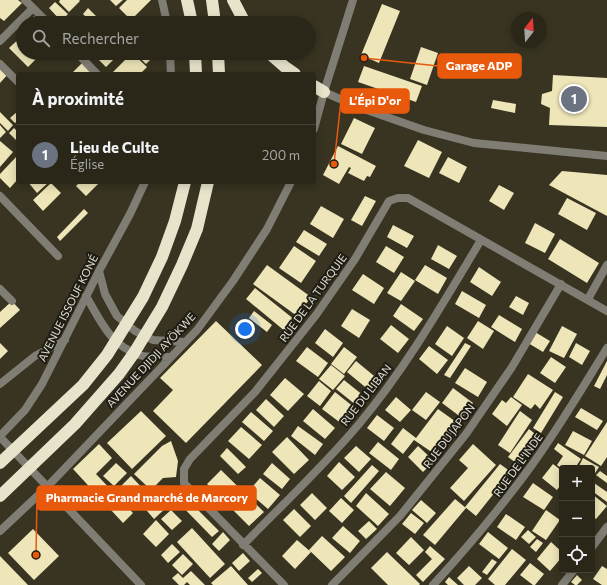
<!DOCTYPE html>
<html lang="fr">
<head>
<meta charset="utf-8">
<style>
  body { margin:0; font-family:Commissioner,sans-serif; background:#322f22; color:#f1f3f6 }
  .controls { position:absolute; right:12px; bottom:12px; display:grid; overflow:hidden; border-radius:4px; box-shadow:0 2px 10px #0003 }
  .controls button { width:36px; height:36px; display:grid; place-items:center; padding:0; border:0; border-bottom:1px solid #464438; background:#2a2719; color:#f1f3f6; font:20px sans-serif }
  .compass { position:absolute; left:511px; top:12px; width:36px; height:36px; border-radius:50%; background:#2a2719; box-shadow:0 2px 10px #0003; rotate:17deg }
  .you { position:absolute; left:245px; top:329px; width:14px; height:14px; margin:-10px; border:3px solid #fff; border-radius:50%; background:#1a73e8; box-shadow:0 0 0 6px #1a73e833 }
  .badge { display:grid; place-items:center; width:26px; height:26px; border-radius:50%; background:#d6ab8b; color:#fff; font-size:13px; font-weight:700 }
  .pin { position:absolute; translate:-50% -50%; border:2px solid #fff; box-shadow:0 1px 4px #0006 }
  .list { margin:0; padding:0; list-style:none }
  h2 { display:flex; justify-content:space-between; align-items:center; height:52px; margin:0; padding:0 16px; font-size:17px }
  h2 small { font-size:13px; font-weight:400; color:#a5a5a2 }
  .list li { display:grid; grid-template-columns:26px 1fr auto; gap:12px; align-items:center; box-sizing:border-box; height:60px; padding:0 16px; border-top:1px solid #464438 }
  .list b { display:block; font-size:15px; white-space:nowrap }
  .list p { margin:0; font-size:13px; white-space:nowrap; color:#a5a5a2 }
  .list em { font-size:13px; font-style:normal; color:#a5a5a2 }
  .icon { flex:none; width:22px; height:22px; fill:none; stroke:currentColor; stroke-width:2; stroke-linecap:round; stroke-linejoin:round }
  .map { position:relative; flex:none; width:607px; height:585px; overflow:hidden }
  .search { position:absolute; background:#2a2719; box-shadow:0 2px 10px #0003; left:16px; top:16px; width:300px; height:44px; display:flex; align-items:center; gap:10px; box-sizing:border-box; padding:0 14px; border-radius:22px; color:#a5a5a2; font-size:15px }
  .panel { position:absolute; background:#2a2719; box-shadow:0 2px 10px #0003; left:16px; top:72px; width:300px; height:112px; border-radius:4px }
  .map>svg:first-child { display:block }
  .building { fill:#eee5b8 }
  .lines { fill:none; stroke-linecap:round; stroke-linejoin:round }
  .minor { stroke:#807e74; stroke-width:8 }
  .tertiary { stroke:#807e74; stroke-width:8 }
  .motorway { stroke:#e8e4cc; stroke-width:12 }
  .labels { text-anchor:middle; stroke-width:4; stroke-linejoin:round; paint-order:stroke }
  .street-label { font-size:11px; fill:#e0ddd2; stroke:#1e1c13 }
  .leader { fill:none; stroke:#e8590c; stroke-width:1.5 }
  .callout-dot { fill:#e8590c; stroke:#1e1c13; stroke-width:1.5 }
  .callout { fill:#e8590c; stroke:#e8590c; stroke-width:1.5 }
  .callout-label { font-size:12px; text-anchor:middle; font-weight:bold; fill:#fff }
</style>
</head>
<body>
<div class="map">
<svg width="607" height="585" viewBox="0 0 607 585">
  <rect width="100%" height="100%" fill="#383421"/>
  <!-- building -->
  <path class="building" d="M0,0H18L22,3L4,21L0,18Z
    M60,0H79L80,1L69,12L59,2Z
    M110,0H123L116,6Z
    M127,0H151L131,20L119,8Z
    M55,2L68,14L61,21L49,8Z
    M382,4L400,11L379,63L361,55Z
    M88,8L103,23H92L83,14Z
    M34,16L42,23H27Z
    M80,16L87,23H73Z
    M23,35V53H42L28,67L9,48Z
    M421,47L438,53L427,85L410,79Z
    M98,53H120L106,67L95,56Z
    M132,53L147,67L140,74H111Z
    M135,53H149L153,57L146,64Z
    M83,62L95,74H71Z
    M0,65L9,73L0,83Z
    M364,66L422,86L416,102L358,82Z
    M553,75L607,78V127L549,125L550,108L541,104L542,94L552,91Z
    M493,100L516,104L515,113L491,108Z
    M18,111V121L15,123L10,118Z
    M0,112L13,125L8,131L0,123Z
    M354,118L375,128L362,154L341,144Z
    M0,125L6,132L0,138Z
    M14,128L18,132V142L9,133Z
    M418,140L442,152L429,178L404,166Z
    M0,141L13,152L0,167Z
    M338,146L376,166L370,177L367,176L364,181L348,173L351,168L349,167L339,184L323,175Z
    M17,156L18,179L10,188L0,178V174Z
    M448,157L467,167L459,183L439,173Z
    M562,171L607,175V216L549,185Z
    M28,182H49L37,193Z
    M80,182H100L86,196L76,186Z
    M51,183L61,193L43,211L33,200Z
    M499,185L514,193L504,210L489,201Z
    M365,196L376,201L362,226L351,220Z
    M567,198L596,213L587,230L558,214Z
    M321,206L344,219L333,238L310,224Z
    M84,209L88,213L60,241L57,237Z
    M535,223L555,234L545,253L525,243Z
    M393,225L414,236L407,248L387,237Z
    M304,230L327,244L319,256L296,242Z
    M560,239L599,263L587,283L548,259Z
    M438,245L457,256L449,269L431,259Z
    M294,246L316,261L301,283L279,268Z
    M386,246L404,257L394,273L376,262Z
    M267,265L311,297L297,316L253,284Z
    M425,265L447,278L438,294L415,280Z
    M479,267L501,282L492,296L470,282Z
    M401,272L415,281L401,301L387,293Z
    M363,274L384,288L374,304L352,290Z
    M255,288L295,320L286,332L246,299Z
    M462,291L486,305L479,318L455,304Z
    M516,296L529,303L523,315L509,307Z
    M12,301L20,310L0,328V312Z
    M401,304L423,319L414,331L393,316Z
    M352,309L370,320L359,338L341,326Z
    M254,311L272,325L267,332L249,318Z
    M499,315L522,329L515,342L491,327Z
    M216,321L262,365L186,443L153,411L173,390L160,378Z
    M478,321L494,331L483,349L467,338Z
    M391,325L409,339L398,353L380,339Z
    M447,326L464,338L452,356L435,344Z
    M562,326L577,334L564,358L549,351Z
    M325,329L343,343L333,357L315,343Z
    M535,332L550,341L543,352L528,343Z
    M0,343L8,351L0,359Z
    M465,343L471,346L450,378L444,375Z
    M576,343L590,351L582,365L569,357Z
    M429,346L448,360L437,374L419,359Z
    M307,347L328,363L318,377L296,361Z
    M344,347L357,357L344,374L331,364Z
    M551,357L566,367L555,383L540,373Z
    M356,361L379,380L370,391L347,372Z
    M607,361V375L600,389L594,386Z
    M331,365L345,376L333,390L319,379Z
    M465,368L487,382L478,397L455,383Z
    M528,374L553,390L540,409L535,404L531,409L513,397Z
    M285,378L304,394L288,411L270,395Z
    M344,380L364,396L356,405L336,389Z
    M319,381L331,391L320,406L307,396Z
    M453,388L473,403L462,418L442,403Z
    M335,392L355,408L342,424L322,409Z
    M426,392L440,402L426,420L412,410Z
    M555,392L563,397L541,433L533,428Z
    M396,397L411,410L400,422L385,410Z
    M511,397L522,405L507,426L492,414L502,400L506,403Z
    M266,399L284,416L274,427L256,410Z
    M581,408L603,421L597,430L575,417Z
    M313,409L335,428L325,439L303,421Z
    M438,409L459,424L436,455L414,440L403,454L391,444L403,428L416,438Z
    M141,411L166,436L132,469L107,443Z
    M520,411L532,420L510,453L498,445Z
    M251,412L273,431L264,441L242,422Z
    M377,415L394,428L384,441L367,428Z
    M607,422V457L601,466L585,456Z
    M298,426L323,444L315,455L291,436Z
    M241,427L262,445L249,459L228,441Z
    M529,429L539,437L519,465L508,457Z
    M573,431L592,441L584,455L565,445Z
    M287,437L309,460L294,474L272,452Z
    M171,441L178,461L176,477L163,478L151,490L134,474L162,446Z
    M378,442L399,459L391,470L369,453Z
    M558,443L581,459L575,468L562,469L557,465L563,456L554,449Z
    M99,444L112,458L96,474L133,513L123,523L73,469Z
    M473,444L496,465L464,501L450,488L468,468L459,460Z
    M356,446L371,459L359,472L344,458Z
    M418,446L434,461L423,472L408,457Z
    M227,448L246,467L238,474L220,456Z
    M583,458L599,467L592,478V468H578Z
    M339,462L355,477L342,490L327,476Z
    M116,463L127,473L114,486L103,476Z
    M272,463L290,479L282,489L263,474Z
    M500,464L511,472L476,516L465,507Z
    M553,464L562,471V483L557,490L542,478Z
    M372,465L379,471L351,503L344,496Z
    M221,470L264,512L249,526L207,484Z
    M600,471L607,476V483L596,475Z
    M386,472L405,488L390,506L370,489Z
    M131,476L145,491L132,505L117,490Z
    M260,478L280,495L268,509L248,492Z
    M533,483L553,497L544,510L523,497Z
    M594,483L607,492V502L592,491V486Z
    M178,490L219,531L212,537L172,496Z
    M156,492L168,506L154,519L141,504Z
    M312,493L327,508L315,520L300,505Z
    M366,493L389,514L378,526L356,506Z
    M592,494L607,506L596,519L592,516Z
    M341,498L354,510L342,523L329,511Z
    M455,499L466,508L435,545L423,535Z
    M421,500L436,513L427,523L412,510Z
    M294,509L311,526L300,537L283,520Z
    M171,510L182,521L172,530L161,519Z
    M546,510L560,520L546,540L532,531Z
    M411,513L424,523L415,534L402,524Z
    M506,514L525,527L516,540L497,527Z
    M156,520L169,534L156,547L143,534Z
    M369,521L377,529L366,539L358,531Z
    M343,526L360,541L350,553L332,538Z
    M192,528L225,564L210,578L177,542Z
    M33,529L59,556L34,580L8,553Z
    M528,530L536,537L529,544L521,537Z
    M223,532L230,540L219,551L212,544Z
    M488,532L508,548L499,559L479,544Z
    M322,536L345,557L331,571L309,550Z
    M411,537L424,550L409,565L396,553Z
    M537,539L543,543L536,552L530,547Z
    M297,540L311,552L295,569L282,556Z
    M551,542L562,552V557L550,571L537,559Z
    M172,544L180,552L168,563L161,555Z
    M430,546L445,559L423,582L416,575L432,559L425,552Z
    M512,549L526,560L505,585H495L488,579Z
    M387,552L420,584L419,585H388L371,568Z
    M243,553L250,561L239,571L232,563Z
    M183,554L193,564L182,575L172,565Z
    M0,556L28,585H0Z
    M492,559L497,562L487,575L482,572Z
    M530,563L544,574L535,585H533L520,575Z
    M231,566L248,585H213L211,583Z
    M469,566L482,578L475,585H464L457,578Z
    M602,566L607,569V585H602L593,579Z
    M258,569L262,573L252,582L248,578Z
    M191,571L205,585H190L187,582L184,585H179L172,578L178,573L183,578Z
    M577,575L582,580L577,585H575L571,582Z
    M449,577L458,585H448L445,582Z"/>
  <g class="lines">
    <!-- minor -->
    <path class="minor" d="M25,0L48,23
      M0,41L33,8
      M77,53L97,74
      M0,64L18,82
      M324,92L358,107L424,130L474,143L607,156
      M0,196L58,256
      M0,289L12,301
      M588,299L607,265
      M0,384L35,356L65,340
      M243,545C282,505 323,467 359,424C406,368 443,303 481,240
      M592,547L607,527
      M284,585L184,483V469L190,459L255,392L316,315L355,259L389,201L398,198H408L607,311
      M332,585L400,516L466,434L512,367L561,284
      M433,585C466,549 497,512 526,473C556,433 581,390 607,348
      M562,585L574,570"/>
    <!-- tertiary -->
    <path class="tertiary" d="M162,0L167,23
      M170,53L171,74
      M314,129L324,92L353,0
      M99,271L105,294L117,316L135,331L153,340L184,342
      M86,296C100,320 110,345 139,355C148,358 160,356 170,357
      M0,436L25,410L42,384L99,271L130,214L145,182
      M0,437L141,585
      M0,531L48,486L197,330L233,281L267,229L291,182"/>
    <!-- motorway -->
    <path class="motorway" d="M187,0L192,23
      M212,0L215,23
      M233,0L245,23
      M195,53L196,74
      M218,53L219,74
      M269,53L285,67L295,74
      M314,86L324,92
      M0,463L83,385L107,355L143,297L162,257L175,221L185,182
      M0,496L75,424L119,374L134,353L162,307L182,265L197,229L208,182"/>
  </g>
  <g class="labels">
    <!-- street labels -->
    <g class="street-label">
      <text transform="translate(313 298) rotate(-54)" y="4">RUE DE LA TURQUIE</text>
      <text transform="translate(68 308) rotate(-63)" y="4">AVENUE ISSOUF KONÉ</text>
      <text transform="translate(151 360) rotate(-47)" y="4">AVENUE DJIDJI AYÖKWE</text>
      <text transform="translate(366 395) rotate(-52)" y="4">RUE DU LIBAN</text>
      <text transform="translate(449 436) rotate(-53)" y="4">RUE DU JAPON</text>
      <text transform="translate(518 465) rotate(-54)" y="4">RUE DE L'INDE</text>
    </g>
  </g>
  <!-- callouts -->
  <path class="leader" d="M364 58L438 66M334 164L341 101M36 555L37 498"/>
  <g class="callout-dot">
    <circle cx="364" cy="58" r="4"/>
    <circle cx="334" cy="164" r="4"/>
    <circle cx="36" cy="555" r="4"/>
  </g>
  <g class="callout">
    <rect x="438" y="54" width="83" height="24" rx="4"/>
    <rect x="341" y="89" width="68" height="24" rx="4"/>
    <rect x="37" y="486" width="219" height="24" rx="4"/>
  </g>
  <g class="callout-label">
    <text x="479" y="70">Garage ADP</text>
    <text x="375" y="105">L’Épi D'or</text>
    <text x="147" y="502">Pharmacie Grand marché de Marcory</text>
  </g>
</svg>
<div class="controls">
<button>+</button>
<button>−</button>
<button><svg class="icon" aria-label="locate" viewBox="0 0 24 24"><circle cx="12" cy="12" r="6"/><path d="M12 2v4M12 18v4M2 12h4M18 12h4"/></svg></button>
</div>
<svg class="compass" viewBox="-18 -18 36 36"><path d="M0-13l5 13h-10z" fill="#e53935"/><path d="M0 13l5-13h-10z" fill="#a5a5a2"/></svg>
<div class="you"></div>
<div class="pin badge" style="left:574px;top:99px;background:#6b7280">1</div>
<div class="search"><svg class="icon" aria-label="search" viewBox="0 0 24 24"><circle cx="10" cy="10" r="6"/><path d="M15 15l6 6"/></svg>Rechercher</div>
<section class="panel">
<h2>À proximité<small></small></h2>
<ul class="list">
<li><span class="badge" style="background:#6b7280">1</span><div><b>Lieu de Culte</b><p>Église</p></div><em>200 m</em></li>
</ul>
</section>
</div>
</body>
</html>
